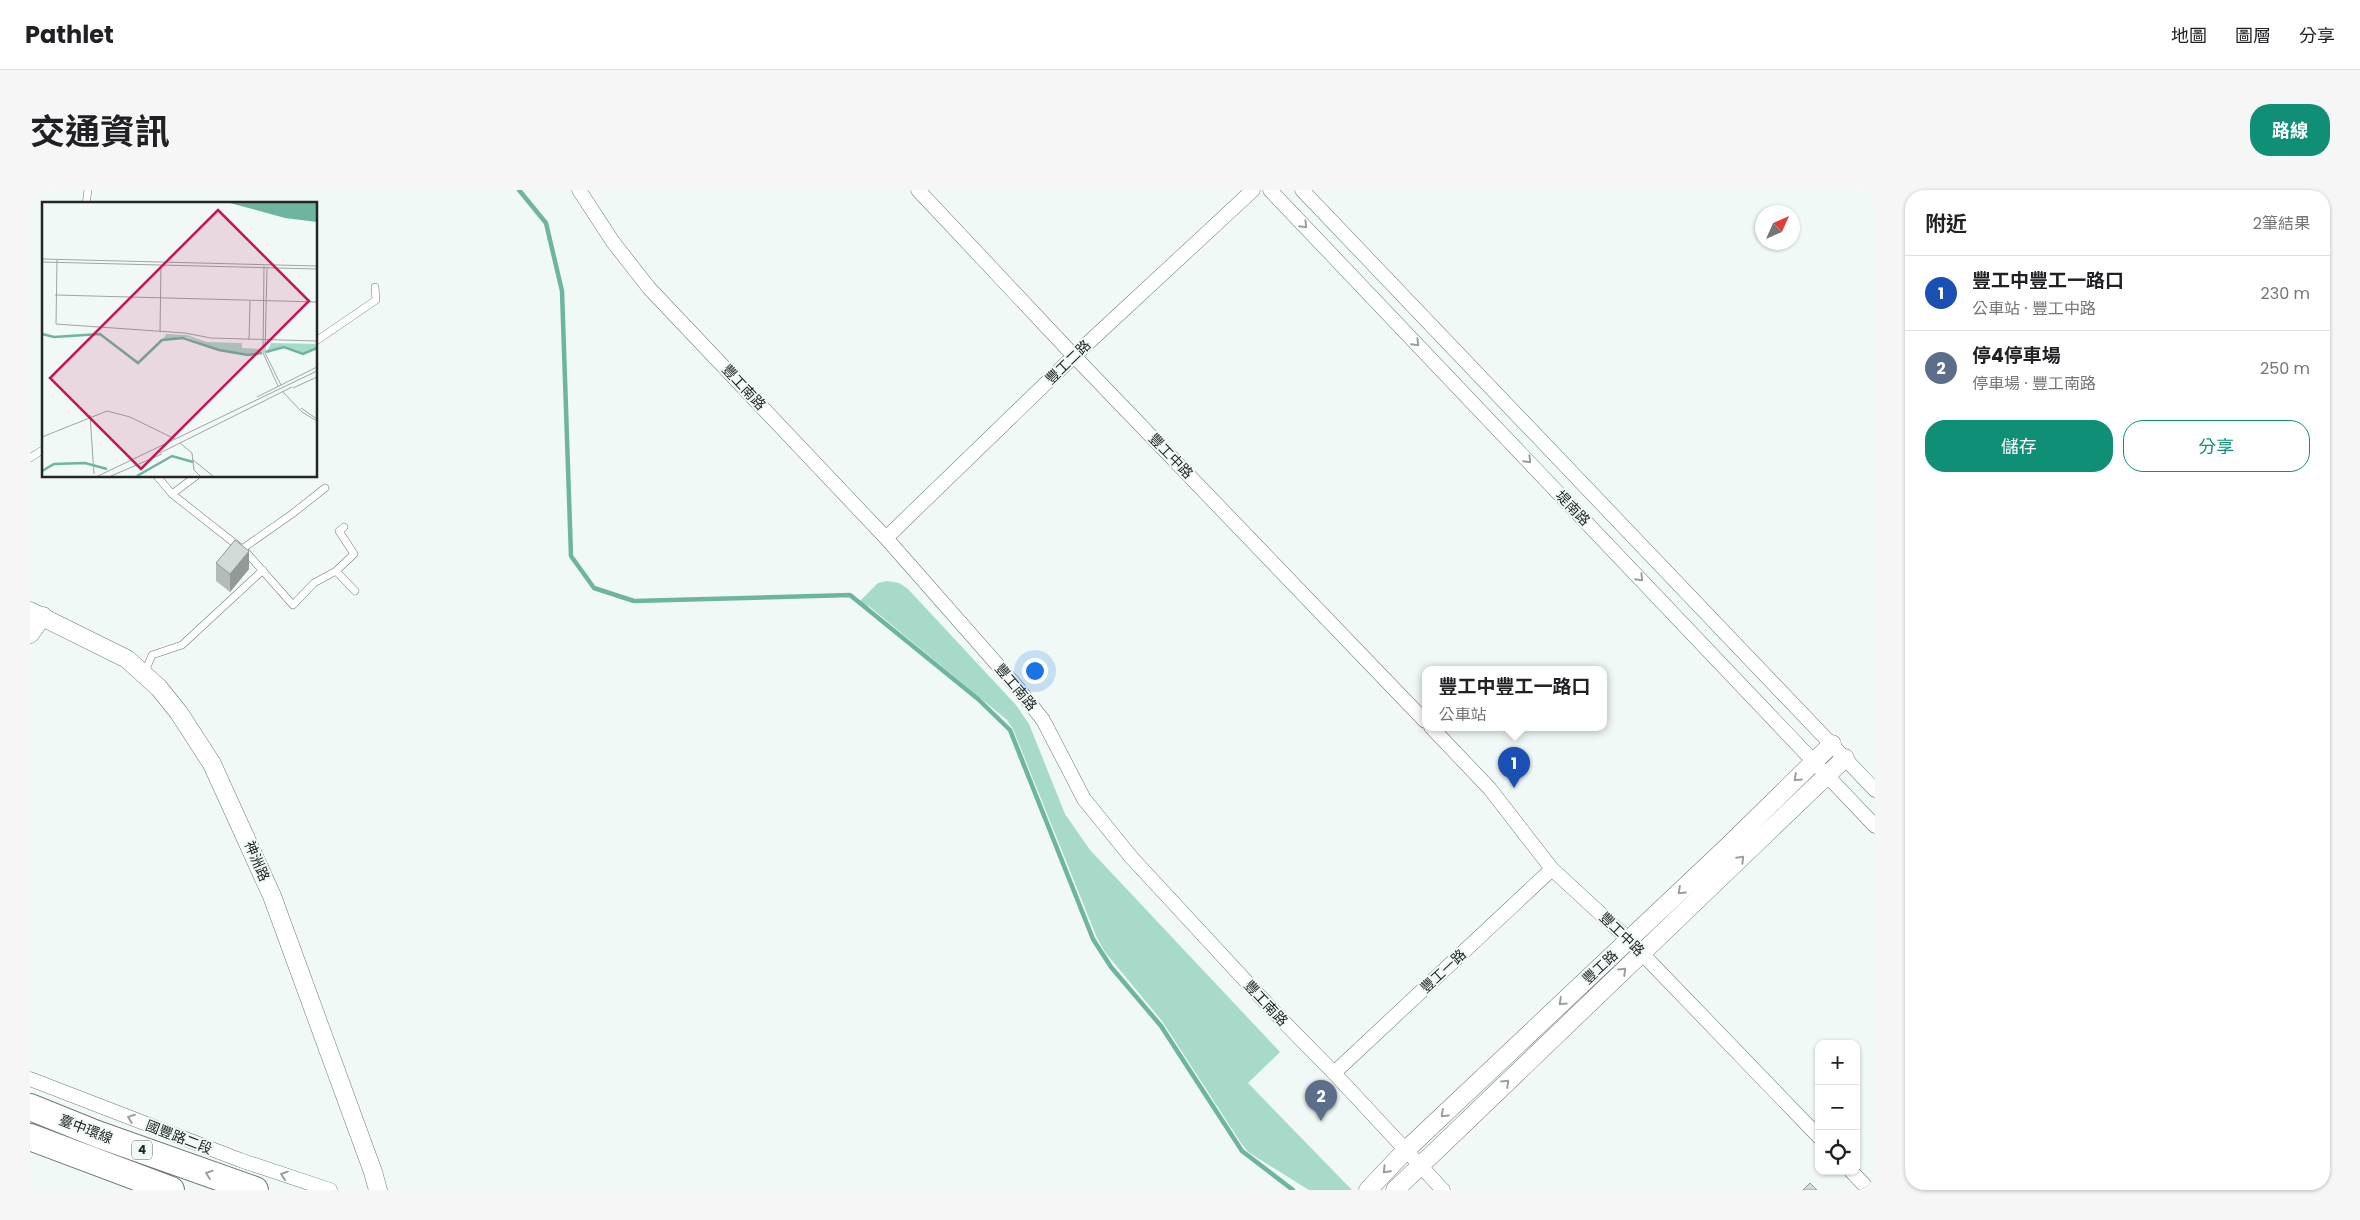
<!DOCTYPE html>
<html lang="zh-TW">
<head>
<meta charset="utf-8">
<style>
  body { margin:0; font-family:Poppins,"Noto Sans TC",sans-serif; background:#f6f6f6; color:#202124 }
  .controls { position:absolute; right:15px; bottom:15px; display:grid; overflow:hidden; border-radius:10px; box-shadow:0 1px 4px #0004 }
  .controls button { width:45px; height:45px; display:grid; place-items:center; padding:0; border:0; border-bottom:1px solid #e0e0e0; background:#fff; color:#202124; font:25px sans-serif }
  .compass { position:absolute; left:1725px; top:15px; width:45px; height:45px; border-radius:50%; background:#fff; box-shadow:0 1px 4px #0004; rotate:45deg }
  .you { position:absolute; left:1004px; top:480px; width:18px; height:18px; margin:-12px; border:4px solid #fff; border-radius:50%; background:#1a73e8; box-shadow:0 0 0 8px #1a73e833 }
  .badge { display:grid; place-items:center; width:32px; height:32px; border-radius:50%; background:#0f8f76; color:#fff; font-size:16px; font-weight:700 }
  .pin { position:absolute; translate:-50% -41px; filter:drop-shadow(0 1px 2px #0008) }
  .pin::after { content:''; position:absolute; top:26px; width:18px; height:15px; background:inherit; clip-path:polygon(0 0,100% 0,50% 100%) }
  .popup { position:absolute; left:1392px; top:476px; width:185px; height:65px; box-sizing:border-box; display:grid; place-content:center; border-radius:10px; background:#fff; filter:drop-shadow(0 1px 4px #0005); font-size:16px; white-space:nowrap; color:#757577 }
  .popup b { font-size:19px; color:#202124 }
  .popup::after { content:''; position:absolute; left:50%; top:100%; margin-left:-10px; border:10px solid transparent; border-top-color:#fff }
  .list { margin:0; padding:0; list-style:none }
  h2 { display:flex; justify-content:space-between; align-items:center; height:65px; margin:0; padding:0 20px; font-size:21px }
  h2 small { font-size:16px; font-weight:400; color:#757577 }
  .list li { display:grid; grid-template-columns:32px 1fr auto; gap:15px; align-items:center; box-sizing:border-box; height:75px; padding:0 20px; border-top:1px solid #e0e0e0 }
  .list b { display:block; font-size:19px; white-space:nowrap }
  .list p { margin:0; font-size:16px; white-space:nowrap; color:#757577 }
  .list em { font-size:16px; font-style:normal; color:#757577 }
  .actions { display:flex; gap:10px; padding:15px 20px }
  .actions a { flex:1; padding:11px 0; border:1px solid #0f8f76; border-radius:20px; text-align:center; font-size:18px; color:#0f8f76 }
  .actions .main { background:#0f8f76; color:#fff }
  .icon { flex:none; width:28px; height:28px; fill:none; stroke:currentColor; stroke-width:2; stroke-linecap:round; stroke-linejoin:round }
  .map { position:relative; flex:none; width:1845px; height:1000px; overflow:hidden; border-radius:20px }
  header { display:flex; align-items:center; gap:30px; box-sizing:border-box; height:70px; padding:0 25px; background:#fff; border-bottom:1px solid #e0e0e0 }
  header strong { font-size:24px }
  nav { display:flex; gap:28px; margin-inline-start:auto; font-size:18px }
  .intro { display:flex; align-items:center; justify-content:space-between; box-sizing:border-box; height:120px; padding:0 30px }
  h1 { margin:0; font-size:35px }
  .button { padding:12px 22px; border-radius:20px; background:#0f8f76; color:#fff; font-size:18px; font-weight:700 }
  main { display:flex; gap:30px; padding:0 30px }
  aside { flex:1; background:#fff; border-radius:20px; box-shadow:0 1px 4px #0004 }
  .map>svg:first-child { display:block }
  .green { fill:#a8daca }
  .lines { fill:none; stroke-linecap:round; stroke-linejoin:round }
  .stream { stroke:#6eb5a1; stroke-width:4.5 }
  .service-casing { stroke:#717976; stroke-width:8 }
  .minor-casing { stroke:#717976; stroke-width:15 }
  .tertiary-casing { stroke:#717976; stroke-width:19 }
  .motorway-casing { stroke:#717976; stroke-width:28 }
  .service { stroke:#fff; stroke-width:7 }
  .minor { stroke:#fff; stroke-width:14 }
  .tertiary { stroke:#fff; stroke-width:18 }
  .motorway { stroke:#fff; stroke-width:26 }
  .wall { fill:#b5bbb9 }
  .shaded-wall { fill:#939996 }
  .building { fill:#d2dad7; stroke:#939996 }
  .oneway { stroke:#9c9d9d }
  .labels { text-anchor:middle; stroke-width:4; stroke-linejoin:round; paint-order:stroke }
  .shield { fill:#f0f9f6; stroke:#606564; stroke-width:1 }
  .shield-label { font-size:12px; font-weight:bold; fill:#232625 }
  .street-label { font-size:14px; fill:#232625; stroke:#f0f9f6 }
  .inset-river { fill:none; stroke:#6eb5a1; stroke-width:2.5 }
  .inset-road { fill:none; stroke:#9ea5a2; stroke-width:1 }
  .view { fill:#c2185b; fill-opacity:0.15; stroke:#c2185b; stroke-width:2.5 }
  .inset-edge { fill:none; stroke:#232625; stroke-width:2.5 }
</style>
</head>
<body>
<header>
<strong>Pathlet</strong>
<nav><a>地圖</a><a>圖層</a><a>分享</a></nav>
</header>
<div class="intro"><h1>交通資訊</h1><a class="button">路線</a></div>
<main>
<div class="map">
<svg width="1845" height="1000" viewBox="0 0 1845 1000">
  <rect width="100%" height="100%" fill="#f0f9f6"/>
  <!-- green -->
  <path class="green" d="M857,391L869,393L878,399L986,515L999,534L1035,624L1060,660L1250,862L1218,893L1322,1000H1279L1218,962L1211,953L1132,831L1075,762L1067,748L983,539L977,530L840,417L829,412L848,393Z"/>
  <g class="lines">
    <!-- stream -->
    <path class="stream" d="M489,0L516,33L532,101L541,366L564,398L604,411L820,405L948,509L980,540L1063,749L1081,777L1131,836L1212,961L1263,1000"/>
    <!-- service casing -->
    <g class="service-casing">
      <path id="service" d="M56,14L58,0
        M286,151L346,110L345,97
        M0,268L14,259
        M127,286L142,304L217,363L263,415L284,393L306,381L324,364L309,341L314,337
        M142,304L166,286
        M212,359L262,324L295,298
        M306,381L325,401
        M114,484L122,465L152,455L233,380"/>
    </g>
    <!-- minor casing -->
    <g class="minor-casing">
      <path id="minor" d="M549,0L583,52L619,98L856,348L987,497L1013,530L1054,609L1101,667L1250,828L1304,883L1413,1000
        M888,0L1044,166L1395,531
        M1240,0L1845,636
        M1272,0L1845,600
        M856,348L1044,166L1223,0
        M1401,537L1460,599L1522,679L1599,750L1789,947
        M1304,883L1522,679
        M0,889L210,970L300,1000
        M1821,981L1839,1000"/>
    </g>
    <!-- tertiary casing -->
    <g class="tertiary-casing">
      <path id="tertiary" d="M0,421L97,469L129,498L149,523L182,574L242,706L343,982L348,1000
        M0,444L13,426
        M1338,1000L1375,961L1697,657L1802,554
        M1365,1000L1815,568"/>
    </g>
    <!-- motorway casing -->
    <g class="motorway-casing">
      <path id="motorway" d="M0,917L67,944L225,1000
        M0,947L141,1000"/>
    </g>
    <!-- service -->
    <use href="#service" class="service"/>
    <!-- minor -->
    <use href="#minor" class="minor"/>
    <!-- tertiary -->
    <use href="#tertiary" class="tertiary"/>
    <!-- motorway -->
    <use href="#motorway" class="motorway"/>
  </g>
  <!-- wall -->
  <path class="wall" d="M186,373L219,379L200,402L186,391Z"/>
  <!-- shaded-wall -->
  <path class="shaded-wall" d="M219,361V379L200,402V384Z"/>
  <!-- building -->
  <path class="building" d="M205,350L219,361L200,384L186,373Z
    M1780,993L1787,1000H1773Z"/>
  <!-- one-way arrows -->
  <defs><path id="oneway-chevron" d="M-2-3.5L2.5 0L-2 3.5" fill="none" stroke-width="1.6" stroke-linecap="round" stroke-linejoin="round" transform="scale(1.25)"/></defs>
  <g class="oneway">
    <use href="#oneway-chevron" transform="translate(1274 35) rotate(46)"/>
    <use href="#oneway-chevron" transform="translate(1386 153) rotate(46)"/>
    <use href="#oneway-chevron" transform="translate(1498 270) rotate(46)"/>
    <use href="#oneway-chevron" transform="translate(1610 388) rotate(46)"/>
    <use href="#oneway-chevron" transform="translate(1767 588) rotate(136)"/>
    <use href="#oneway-chevron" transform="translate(1711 669) rotate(-45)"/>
    <use href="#oneway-chevron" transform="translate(1651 701) rotate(137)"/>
    <use href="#oneway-chevron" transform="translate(1593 781) rotate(-44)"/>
    <use href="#oneway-chevron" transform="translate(1532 812) rotate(137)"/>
    <use href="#oneway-chevron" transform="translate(1476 893) rotate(-44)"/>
    <use href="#oneway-chevron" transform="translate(1414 924) rotate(137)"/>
    <use href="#oneway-chevron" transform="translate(101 928) rotate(-159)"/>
    <use href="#oneway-chevron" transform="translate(1356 980) rotate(134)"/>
    <use href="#oneway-chevron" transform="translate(179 984) rotate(-161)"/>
    <use href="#oneway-chevron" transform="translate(254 985) rotate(-162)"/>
  </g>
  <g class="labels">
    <!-- shield labels -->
    <rect class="shield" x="102" y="950.5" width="20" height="19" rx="4"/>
    <g class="shield-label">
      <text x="112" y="964">4</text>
    </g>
    <!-- street labels -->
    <g class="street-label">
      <text transform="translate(1038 172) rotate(-44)" y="5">豐工二路</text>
      <text transform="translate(714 197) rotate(47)" y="5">豐工南路</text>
      <text transform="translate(1141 266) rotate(46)" y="5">豐工中路</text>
      <text transform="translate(1543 318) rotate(46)" y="5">堤南路</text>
      <text transform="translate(986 497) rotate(50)" y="5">豐工南路</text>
      <text transform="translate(227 671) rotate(67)" y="5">神洲路</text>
      <text transform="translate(1592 744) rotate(44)" y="5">豐工中路</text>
      <text transform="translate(1570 777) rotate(-43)" y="5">豐工路</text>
      <text transform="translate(1413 781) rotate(-43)" y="5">豐工一路</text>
      <text transform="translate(1236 813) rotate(47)" y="5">豐工南路</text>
      <text transform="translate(56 939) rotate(21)" y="5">臺中環線</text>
      <text transform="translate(149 947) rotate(21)" y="5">國豐路二段</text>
    </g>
  </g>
  <!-- overview -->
  <g transform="translate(12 12)">
    <rect width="275" height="275" fill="#f0f9f6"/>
    <path d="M124,132L145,133L164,140L200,141V146L220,147V150L206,153L175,147L145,135L121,138ZM229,141L275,142V146L258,152L243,144L225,149Z" fill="#a8daca"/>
    <path d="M188,1H275V20L243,16Z" fill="#6eb5a1"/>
    <path class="inset-river" d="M0,132L12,135L58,132L96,161L120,138L141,136L177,148L206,153L220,151M224,150L242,145L261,152L275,146M0,269L12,262L43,261L65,267M95,274L130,254L151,260"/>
    <path class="inset-road" d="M0,57L275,64M15,58L14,122L143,131L169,136L275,139M0,60L275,67M222,64L221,151L236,184M225,65L223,151L239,183M13,93L275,100M118,130L119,63M207,138L208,99M251,186L275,175M240,189L260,210L275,219M215,195L275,165M259,206L275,217M48,213L52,272M0,235L65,209L88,215L133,237M138,241L150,251L152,268L158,274M118,251L250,185M151,258L171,274M56,274L275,169M69,274L120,252"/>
    <path class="view" d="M176,8L267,99L99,267L8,176Z"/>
    <rect width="275" height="275" class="inset-edge"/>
  </g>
</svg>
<div class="controls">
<button>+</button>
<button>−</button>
<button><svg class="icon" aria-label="locate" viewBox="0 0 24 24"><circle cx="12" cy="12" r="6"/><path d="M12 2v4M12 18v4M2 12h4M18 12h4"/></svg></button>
</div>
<svg class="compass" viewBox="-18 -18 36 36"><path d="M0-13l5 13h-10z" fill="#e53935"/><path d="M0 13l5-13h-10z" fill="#757577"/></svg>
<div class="you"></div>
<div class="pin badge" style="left:1484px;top:598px;background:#1a4fb4">1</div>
<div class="popup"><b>豐工中豐工一路口</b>公車站</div>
<div class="pin badge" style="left:1291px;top:931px;background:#5c6f8a">2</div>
</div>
<aside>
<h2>附近<small>2筆結果</small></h2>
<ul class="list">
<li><span class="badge" style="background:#1a4fb4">1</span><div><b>豐工中豐工一路口</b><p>公車站 · 豐工中路</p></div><em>230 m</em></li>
<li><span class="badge" style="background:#5c6f8a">2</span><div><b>停4停車場</b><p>停車場 · 豐工南路</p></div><em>250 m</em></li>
</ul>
<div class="actions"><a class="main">儲存</a><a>分享</a></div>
</aside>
</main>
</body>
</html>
